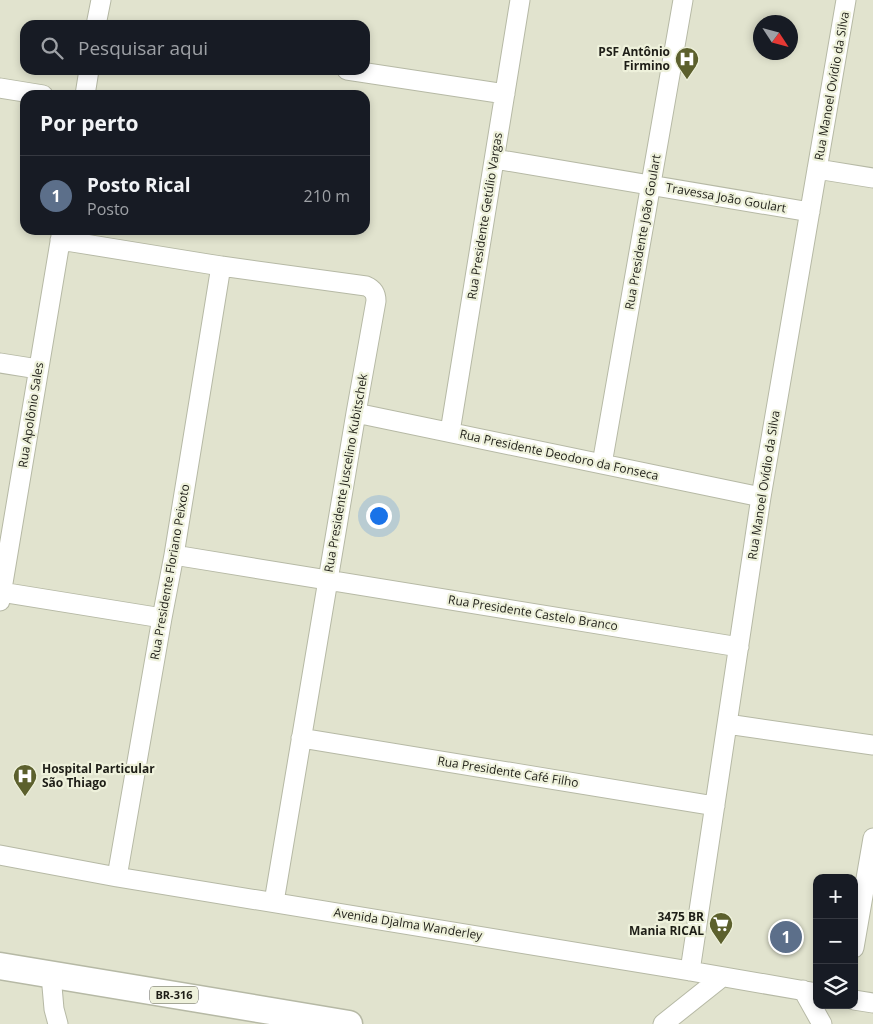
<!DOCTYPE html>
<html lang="pt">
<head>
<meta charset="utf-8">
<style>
  body { margin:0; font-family:"Open Sans",sans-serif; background:#242831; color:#f1f3f6 }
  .controls { position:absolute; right:15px; bottom:15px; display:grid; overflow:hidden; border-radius:10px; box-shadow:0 2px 8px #0003 }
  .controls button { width:45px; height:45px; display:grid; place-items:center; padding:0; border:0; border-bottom:1px solid #363941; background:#171b24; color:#f1f3f6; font:25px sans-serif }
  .compass { position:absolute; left:753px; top:15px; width:45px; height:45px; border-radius:50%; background:#171b24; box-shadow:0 2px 8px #0003; rotate:126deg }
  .you { position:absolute; left:378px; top:515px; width:18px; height:18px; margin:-12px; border:4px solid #fff; border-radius:50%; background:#1a73e8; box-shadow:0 0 0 8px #1a73e833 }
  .badge { display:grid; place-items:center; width:32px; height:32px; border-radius:50%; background:#8c9099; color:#fff; font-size:16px; font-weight:700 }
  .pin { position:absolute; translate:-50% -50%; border:2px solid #fff; box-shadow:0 1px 5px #0006 }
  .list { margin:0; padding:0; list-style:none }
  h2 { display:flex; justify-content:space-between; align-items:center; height:65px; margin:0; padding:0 20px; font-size:21px }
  h2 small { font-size:16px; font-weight:400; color:#9ea1a6 }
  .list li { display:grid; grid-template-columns:32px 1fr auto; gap:15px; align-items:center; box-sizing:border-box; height:80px; padding:0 20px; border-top:1px solid #363941 }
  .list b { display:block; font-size:19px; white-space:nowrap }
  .list p { margin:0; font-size:16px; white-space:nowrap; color:#9ea1a6 }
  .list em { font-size:16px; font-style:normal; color:#9ea1a6 }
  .icon { flex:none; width:28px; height:28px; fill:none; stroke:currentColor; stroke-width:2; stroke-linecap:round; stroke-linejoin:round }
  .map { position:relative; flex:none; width:873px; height:1024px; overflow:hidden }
  .search { position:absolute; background:#171b24; box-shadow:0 2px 8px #0003; left:20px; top:20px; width:350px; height:55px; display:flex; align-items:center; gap:12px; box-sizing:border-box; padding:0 18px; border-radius:15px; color:#9ea1a6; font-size:19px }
  .panel { position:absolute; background:#171b24; box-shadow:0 2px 8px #0003; left:20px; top:90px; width:350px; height:145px; border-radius:15px }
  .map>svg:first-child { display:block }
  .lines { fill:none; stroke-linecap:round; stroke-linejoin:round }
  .minor-casing { stroke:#b6b9a5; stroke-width:21 }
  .highway-casing { stroke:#b6b9a5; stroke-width:29 }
  .minor { stroke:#fff; stroke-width:19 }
  .highway { stroke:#fff; stroke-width:26 }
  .labels { text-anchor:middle; stroke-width:4.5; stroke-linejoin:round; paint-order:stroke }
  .shield { fill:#eef1db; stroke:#5c5d52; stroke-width:1 }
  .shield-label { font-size:11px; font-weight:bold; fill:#1e1e17 }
  .poi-label { font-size:12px; font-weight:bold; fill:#1e1e17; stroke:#eef1db; text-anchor:end }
  .street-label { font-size:12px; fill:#1e1e17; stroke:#eef1db }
</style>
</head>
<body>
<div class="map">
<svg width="873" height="1024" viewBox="0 0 873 1024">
  <rect width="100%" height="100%" fill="#e1e3ce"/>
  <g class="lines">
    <!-- minor casing -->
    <g class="minor-casing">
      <path id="minor" d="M96,25L101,0
        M347,70L505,94
        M0,88L43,95
        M85,95L89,70
        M495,159L810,212
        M817,169L873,178
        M60,240L221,266L366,286C373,289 376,293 376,301L356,413L274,902
        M0,363L38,369
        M356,413L761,497
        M450,432L520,0
        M602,464L683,0
        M174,555L739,647
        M1,592L162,618
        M0,601L62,230
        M727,724L873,745
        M301,738L715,806
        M0,855L117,877L690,971L817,993
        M117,877L162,618L174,555L221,266
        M854,948L873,838
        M690,971L761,497L846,0
        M51,975L54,1009L58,1024
        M803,990L822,1024
        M854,1000L873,1003
        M663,1024L722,977"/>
    </g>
    <!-- highway casing -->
    <g class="highway-casing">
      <path id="highway" d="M0,966L349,1024"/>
    </g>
    <!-- minor -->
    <use href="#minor" class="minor"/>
    <!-- highway -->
    <use href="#highway" class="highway"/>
  </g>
  <!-- icons -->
  <defs>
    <g id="hospital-pin" transform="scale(1.25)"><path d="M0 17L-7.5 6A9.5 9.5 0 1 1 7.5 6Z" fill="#5c602d" stroke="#eef1db"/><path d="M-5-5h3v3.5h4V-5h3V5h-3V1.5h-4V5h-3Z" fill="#fff"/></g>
    <g id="supermarket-pin" transform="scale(1.25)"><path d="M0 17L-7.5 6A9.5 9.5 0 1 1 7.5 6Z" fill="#5c602d" stroke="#eef1db"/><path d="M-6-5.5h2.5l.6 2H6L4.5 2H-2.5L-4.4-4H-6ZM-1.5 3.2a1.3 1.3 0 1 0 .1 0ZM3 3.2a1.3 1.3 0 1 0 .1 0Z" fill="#fff"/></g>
  </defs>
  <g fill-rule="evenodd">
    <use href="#hospital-pin" x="687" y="59"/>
    <use href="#hospital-pin" x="25" y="776"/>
    <use href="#supermarket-pin" x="721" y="924"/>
  </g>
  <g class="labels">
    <!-- shield labels -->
    <rect class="shield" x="150" y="986.5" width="48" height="17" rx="4"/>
    <g class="shield-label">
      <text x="174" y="999">BR-316</text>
    </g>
    <!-- poi labels -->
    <g class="poi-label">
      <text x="670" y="56">PSF Antônio<tspan x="670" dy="14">Firmino</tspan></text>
      <text x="42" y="773" text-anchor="start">Hospital Particular<tspan x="42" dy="14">São Thiago</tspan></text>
      <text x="704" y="921">3475 BR<tspan x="704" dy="14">Mania RICAL</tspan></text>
    </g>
    <!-- street labels -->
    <g class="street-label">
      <text transform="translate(832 86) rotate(-80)" y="4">Rua Manoel Ovídio da Silva</text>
      <text transform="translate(726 198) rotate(10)" y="4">Travessa João Goulart</text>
      <text transform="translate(485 216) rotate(-81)" y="4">Rua Presidente Getúlio Vargas</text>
      <text transform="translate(643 232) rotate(-80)" y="4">Rua Presidente João Goulart</text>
      <text transform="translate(31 415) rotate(-81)" y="4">Rua Apolônio Sales</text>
      <text transform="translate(559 455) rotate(12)" y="4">Rua Presidente Deodoro da Fonseca</text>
      <text transform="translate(346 473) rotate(-80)" y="4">Rua Presidente Juscelino Kubitschek</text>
      <text transform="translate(764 485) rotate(-81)" y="4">Rua Manoel Ovídio da Silva</text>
      <text transform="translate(170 572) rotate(-80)" y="4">Rua Presidente Floriano Peixoto</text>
      <text transform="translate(533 613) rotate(9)" y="4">Rua Presidente Castelo Branco</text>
      <text transform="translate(508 772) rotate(9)" y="4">Rua Presidente Café Filho</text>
      <text transform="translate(408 924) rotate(9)" y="4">Avenida Djalma Wanderley</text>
    </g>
  </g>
</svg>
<div class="controls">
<button>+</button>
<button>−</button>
<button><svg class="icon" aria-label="layers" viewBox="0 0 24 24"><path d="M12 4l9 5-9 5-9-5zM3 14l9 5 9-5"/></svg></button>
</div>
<svg class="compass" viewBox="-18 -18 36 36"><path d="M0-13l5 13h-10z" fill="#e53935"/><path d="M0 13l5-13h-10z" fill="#9ea1a6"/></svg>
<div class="you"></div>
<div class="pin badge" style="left:786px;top:937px;background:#5c6f8a">1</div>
<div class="search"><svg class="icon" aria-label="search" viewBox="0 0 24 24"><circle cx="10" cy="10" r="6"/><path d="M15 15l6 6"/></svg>Pesquisar aqui</div>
<section class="panel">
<h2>Por perto<small></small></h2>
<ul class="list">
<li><span class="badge" style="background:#5c6f8a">1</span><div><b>Posto Rical</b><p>Posto</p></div><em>210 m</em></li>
</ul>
</section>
</div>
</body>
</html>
